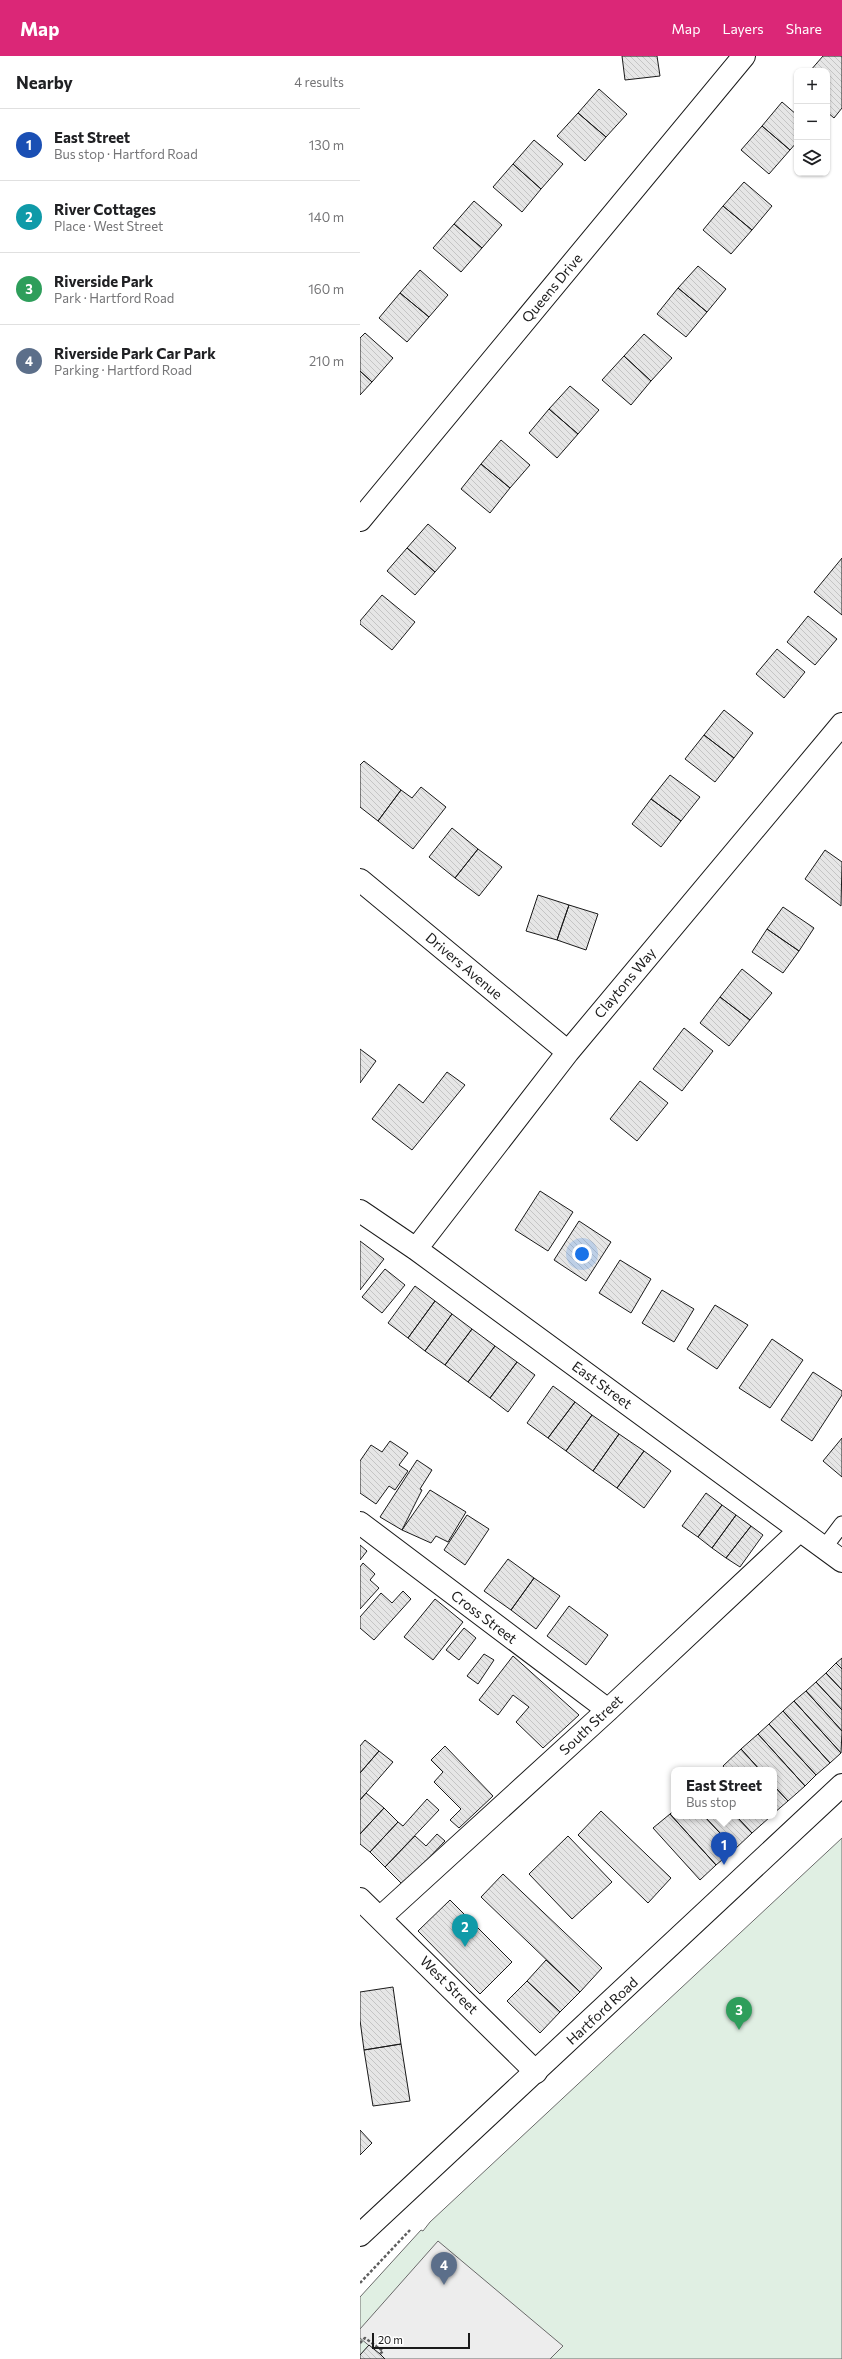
<!DOCTYPE html>
<html lang="en">
<head>
<meta charset="utf-8">
<style>
  body { margin:0; font-family:Commissioner,sans-serif; background:#f2f2f2; color:#202124 }
  .controls { position:absolute; right:12px; top:12px; display:grid; overflow:hidden; border-radius:8px; box-shadow:0 1px 3px #0004 }
  .controls button { width:36px; height:36px; display:grid; place-items:center; padding:0; border:0; border-bottom:1px solid #e0e0e0; background:#fff; color:#202124; font:20px sans-serif }
  .scale { position:absolute; left:12px; bottom:10px; width:98px; box-sizing:border-box; padding-left:4px; border:2px solid #1a1a1a; border-top:0; font-size:11px; line-height:14px; white-space:nowrap; color:#1a1a1a; -webkit-text-stroke:3px #fff; paint-order:stroke }
  .you { position:absolute; left:222px; top:1198px; width:14px; height:14px; margin:-10px; border:3px solid #fff; border-radius:50%; background:#1a73e8; box-shadow:0 0 0 6px #1a73e833 }
  .badge { display:grid; place-items:center; width:26px; height:26px; border-radius:50%; background:#db2777; color:#fff; font-size:13px; font-weight:700 }
  .pin { position:absolute; translate:-50% -33px; filter:drop-shadow(0 1px 2px #0008) }
  .pin::after { content:''; position:absolute; top:21px; width:14px; height:12px; background:inherit; clip-path:polygon(0 0,100% 0,50% 100%) }
  .popup { position:absolute; left:311px; top:1711px; width:106px; height:52px; box-sizing:border-box; display:grid; place-content:center; border-radius:8px; background:#fff; filter:drop-shadow(0 1px 3px #0005); font-size:13px; white-space:nowrap; color:#757577 }
  .popup b { font-size:15px; color:#202124 }
  .popup::after { content:''; position:absolute; left:50%; top:100%; margin-left:-8px; border:8px solid transparent; border-top-color:#fff }
  .list { margin:0; padding:0; list-style:none }
  h2 { display:flex; justify-content:space-between; align-items:center; height:52px; margin:0; padding:0 16px; font-size:17px }
  h2 small { font-size:13px; font-weight:400; color:#757577 }
  .list li { display:grid; grid-template-columns:26px 1fr auto; gap:12px; align-items:center; box-sizing:border-box; height:72px; padding:0 16px; border-top:1px solid #e0e0e0 }
  .list b { display:block; font-size:15px; white-space:nowrap }
  .list p { margin:0; font-size:13px; white-space:nowrap; color:#757577 }
  .list em { font-size:13px; font-style:normal; color:#757577 }
  .icon { flex:none; width:22px; height:22px; fill:none; stroke:currentColor; stroke-width:2; stroke-linecap:round; stroke-linejoin:round }
  .map { position:relative; flex:none; width:482px; height:2303px; overflow:hidden }
  header { display:flex; align-items:center; gap:24px; box-sizing:border-box; height:56px; padding:0 20px; background:#db2777; color:#fff }
  header strong { font-size:19px }
  nav { display:flex; gap:22px; margin-inline-start:auto; font-size:14px }
  main { display:flex }
  aside { flex:1; background:#fff }
  .map>svg:first-child { display:block }
  .park { fill:#e0efe3; stroke:#6a6a6a }
  .parking { fill:#ededed; stroke:#6a6a6a }
  .building { fill:url(#building-back-hatch); stroke:#1a1a1a }
  .lines { fill:none; stroke-linecap:round; stroke-linejoin:round }
  .lane-casing { stroke:#1a1a1a; stroke-width:17 }
  .street-casing { stroke:#1a1a1a; stroke-width:24 }
  .secondary-casing { stroke:#1a1a1a; stroke-width:24 }
  .path { stroke:#5f5f5f; stroke-width:2.5; stroke-dasharray:3 2; stroke-linecap:butt }
  .lane { stroke:#fff; stroke-width:15 }
  .street { stroke:#fff; stroke-width:22 }
  .secondary { stroke:#fff; stroke-width:22 }
  .labels { text-anchor:middle; stroke-width:3; stroke-linejoin:round; paint-order:stroke }
  .street-label { font-size:14px; fill:#1a1a1a; stroke:#fff }
</style>
</head>
<body>
<header>
<strong>Map</strong>
<nav><a>Map</a><a>Layers</a><a>Share</a></nav>
</header>
<main>
<aside>
<h2>Nearby<small>4 results</small></h2>
<ul class="list">
<li><span class="badge" style="background:#1a4fb4">1</span><div><b>East Street</b><p>Bus stop · Hartford Road</p></div><em>130 m</em></li>
<li><span class="badge" style="background:#0f9aa8">2</span><div><b>River Cottages</b><p>Place · West Street</p></div><em>140 m</em></li>
<li><span class="badge" style="background:#2e9e5b">3</span><div><b>Riverside Park</b><p>Park · Hartford Road</p></div><em>160 m</em></li>
<li><span class="badge" style="background:#5c6f8a">4</span><div><b>Riverside Park Car Park</b><p>Parking · Hartford Road</p></div><em>210 m</em></li>
</ul>
</aside>
<div class="map">
<svg width="482" height="2303" viewBox="0 0 482 2303">
  <defs>
    <pattern id="building-back-hatch" width="6" height="6" patternUnits="userSpaceOnUse"><rect width="6" height="6" fill="#e6e6e6"/><path d="M-1 5l2 2M0 0l6 6M5-1l2 2" fill="none" stroke="#c5c5c5"/></pattern>
  </defs>
  <rect width="100%" height="100%" fill="#fff"/>
  <!-- park -->
  <path class="park" d="M482,1782V2303H0V2241L61,2174L63,2175L70,2166Z"/>
  <!-- parking -->
  <path class="parking" d="M78,2185L203,2290L190,2303H25L0,2282V2273Z"/>
  <!-- building -->
  <path class="building" d="M262,0H297L300,20L265,24Z
    M463,0H482V52L474,62L467,56V15H450Z
    M239,33L267,58L246,81L218,57Z
    M422,46L437,59V86L430,94L402,70Z
    M218,57L246,81L225,105L197,80Z
    M402,70L430,94L409,118L381,94Z
    M174,84L203,108L181,133L153,108Z
    M153,108L181,133L162,156L133,131Z
    M384,126L412,150L392,174L363,150Z
    M114,145L142,169L122,192L94,168Z
    M363,150L392,174L371,198L343,174Z
    M94,168L122,192L101,216L73,192Z
    M338,210L366,233L347,256L318,232Z
    M60,214L88,239L69,261L40,237Z
    M318,232L347,256L326,281L297,258Z
    M40,237L69,261L47,286L19,262Z
    M5,277L33,302L12,326L0,315V282Z
    M284,278L312,302L291,325L264,300Z
    M264,300L291,325L271,349L242,324Z
    M0,315L12,326L0,339Z
    M210,330L239,354L218,378L189,353Z
    M189,353L218,378L197,402L169,377Z
    M141,384L170,409L150,432L121,408Z
    M121,408L150,432L130,457L101,433Z
    M68,468L96,492L75,516L47,492Z
    M47,492L75,516L55,539L27,515Z
    M482,502V559L454,536Z
    M22,539L55,566L32,594L0,568V565Z
    M448,560L477,583L455,609L427,586Z
    M417,593L445,616L424,642L396,618Z
    M364,654L393,677L374,702L344,679Z
    M344,679L374,702L355,726L325,703Z
    M4,705L41,734L18,765L0,751V709Z
    M310,719L340,741L321,765L291,743Z
    M61,731L86,751L53,793L18,765L41,734L52,742Z
    M291,743L321,765L301,791L272,768Z
    M92,772L118,793L95,822L69,801Z
    M118,793L142,811L119,840L95,822Z
    M465,794L482,806L481,850L445,823Z
    M178,839L209,849L197,884L166,875Z
    M209,849L238,858L226,894L197,884Z
    M423,851L454,872L439,895L407,873Z
    M407,873L439,895L423,917L392,896Z
    M382,913L412,937L390,964L360,941Z
    M360,941L390,964L369,990L340,967Z
    M324,972L353,995L322,1035L293,1013Z
    M0,993L16,1005L0,1027Z
    M87,1016L105,1029L52,1094L12,1063L39,1028L63,1047Z
    M280,1025L308,1047L277,1085L250,1063Z
    M180,1135L213,1156L188,1195L155,1174Z
    M219,1165L251,1186L226,1225L194,1204Z
    M0,1185L24,1203L0,1234Z
    M260,1204L291,1223L271,1257L239,1237Z
    M25,1213L45,1229L22,1257L2,1241Z
    M55,1230L75,1245L48,1282L28,1267Z
    M302,1234L334,1253L314,1286L282,1267Z
    M75,1245L92,1258L65,1295L48,1282Z
    M355,1249L388,1269L357,1313L327,1293Z
    M92,1258L112,1273L85,1309L65,1295Z
    M112,1273L135,1290L108,1326L85,1309Z
    M412,1283L443,1304L410,1352L379,1332Z
    M135,1290L157,1306L130,1342L108,1326Z
    M157,1306L175,1319L148,1356L130,1342Z
    M453,1316L482,1335V1339L452,1385L421,1364Z
    M193,1330L215,1346L188,1382L167,1367Z
    M215,1346L232,1359L206,1395L188,1382Z
    M232,1359L259,1378L233,1415L206,1395Z
    M259,1378L284,1395L257,1432L233,1415Z
    M482,1382V1421L463,1405Z
    M30,1385L48,1397L39,1409L48,1415L35,1434L29,1430L16,1448L0,1437V1405L11,1389L22,1396Z
    M284,1395L311,1415L284,1452L257,1432Z
    M57,1404L72,1414L60,1433L62,1434L42,1474L20,1461Z
    M70,1434L106,1456L88,1486L76,1480L71,1487L42,1474Z
    M346,1437L362,1449L338,1481L322,1470Z
    M362,1449L376,1459L352,1492L338,1481Z
    M107,1459L129,1473L105,1509L84,1494Z
    M376,1459L391,1470L366,1502L352,1492Z
    M391,1470L403,1479L380,1511L366,1502Z
    M0,1489L7,1495L0,1504Z
    M148,1503L174,1522L151,1554L124,1535Z
    M3,1507L15,1518L10,1524L19,1532L0,1553V1511Z
    M174,1522L200,1540L176,1573L151,1554Z
    M43,1535L51,1543L14,1584L0,1572V1561L21,1537L32,1547Z
    M75,1543L103,1566L73,1604L44,1581Z
    M209,1550L248,1579L226,1609L187,1580Z
    M104,1572L116,1582L99,1604L86,1594Z
    M124,1598L134,1604L118,1628L107,1620Z
    M153,1600L219,1659L183,1692L156,1666L169,1651L153,1639L138,1659L119,1644Z
    M482,1602V1613L476,1607Z
    M476,1607L482,1613V1634L466,1617Z
    M466,1617L482,1634V1654L456,1626Z
    M456,1626L482,1654V1675L446,1635Z
    M446,1635L482,1675L481,1697L434,1645Z
    M434,1645L481,1697L470,1707L423,1655Z
    M423,1655L470,1707L456,1719L409,1668Z
    M409,1668L456,1719L445,1730L398,1678Z
    M398,1678L445,1730L428,1745L414,1730V1714H400L381,1693Z
    M5,1684L19,1695L0,1717V1690Z
    M85,1690L133,1740L99,1772L90,1764L101,1753L74,1726L83,1716L71,1704Z
    M381,1693L400,1714H366L363,1710Z
    M19,1695L33,1706L0,1744V1717Z
    M414,1730L428,1745L414,1757Z
    M6,1737L24,1752L0,1778V1744Z
    M67,1743L79,1754L25,1811L10,1796L38,1766L43,1770Z
    M24,1752L38,1766L10,1796L0,1788V1778Z
    M314,1754V1760H344L375,1793L356,1809L310,1758Z
    M241,1755L311,1822L288,1847L218,1779Z
    M310,1758L356,1809L340,1824L293,1772Z
    M344,1760H376L392,1777L375,1793Z
    M376,1760H408L410,1761L392,1777Z
    M77,1778L85,1785L43,1829L25,1811L55,1780L66,1790Z
    M208,1780L252,1826L212,1863L169,1818Z
    M143,1818L242,1912L220,1936L121,1841Z
    M90,1844L152,1906L120,1938L58,1875Z
    M186,1904L220,1936L200,1956L167,1925Z
    M167,1925L200,1956L180,1977L147,1945Z
    M33,1931L41,1988L4,1994L0,1964V1936Z
    M41,1988L50,2045L13,2050L4,1994Z
    M0,2074L12,2087L0,2099Z
    M9,2289L20,2298L25,2303H0V2299Z"/>
  <g class="lines">
    <!-- lane casing -->
    <g class="lane-casing">
      <path id="lane" d="M464,1492L482,1468"/>
    </g>
    <!-- street casing -->
    <g class="street-casing">
      <path id="street" d="M0,464L384,0
        M0,824L208,996
        M0,1155L56,1193L482,1505
        M56,1193L208,996L482,668
        M0,1467L248,1654
        M0,1843L176,2016
        M21,1861L248,1654L440,1474"/>
    </g>
    <!-- secondary casing -->
    <g class="secondary-casing">
      <path id="secondary" d="M0,2179L482,1729"/>
    </g>
    <!-- path -->
    <path class="path" d="M0,2227L50,2174
      M0,2287L5,2282L23,2295L20,2298"/>
    <!-- lane -->
    <use href="#lane" class="lane"/>
    <!-- street -->
    <use href="#street" class="street"/>
    <!-- secondary -->
    <use href="#secondary" class="secondary"/>
  </g>
  <g class="labels">
    <!-- street labels -->
    <g class="street-label">
      <text transform="translate(192 232) rotate(-50)" y="5">Queens Drive</text>
      <text transform="translate(104 910) rotate(40)" y="5">Drivers Avenue</text>
      <text transform="translate(265 927) rotate(-50)" y="5">Claytons Way</text>
      <text transform="translate(242 1329) rotate(36)" y="5">East Street</text>
      <text transform="translate(124 1561) rotate(37)" y="5">Cross Street</text>
      <text transform="translate(231 1669) rotate(-43)" y="5">South Street</text>
      <text transform="translate(89 1929) rotate(45)" y="5">West Street</text>
      <text transform="translate(242 1955) rotate(-43)" y="5">Hartford Road</text>
    </g>
  </g>
</svg>
<div class="controls">
<button>+</button>
<button>−</button>
<button><svg class="icon" aria-label="layers" viewBox="0 0 24 24"><path d="M12 4l9 5-9 5-9-5zM3 14l9 5 9-5"/></svg></button>
</div>
<div class="scale">20 m</div>
<div class="you"></div>
<div class="pin badge" style="left:364px;top:1809px;background:#1a4fb4">1</div>
<div class="popup"><b>East Street</b>Bus stop</div>
<div class="pin badge" style="left:105px;top:1891px;background:#0f9aa8">2</div>
<div class="pin badge" style="left:379px;top:1974px;background:#2e9e5b">3</div>
<div class="pin badge" style="left:84px;top:2229px;background:#5c6f8a">4</div>
</div>
</main>
</body>
</html>
